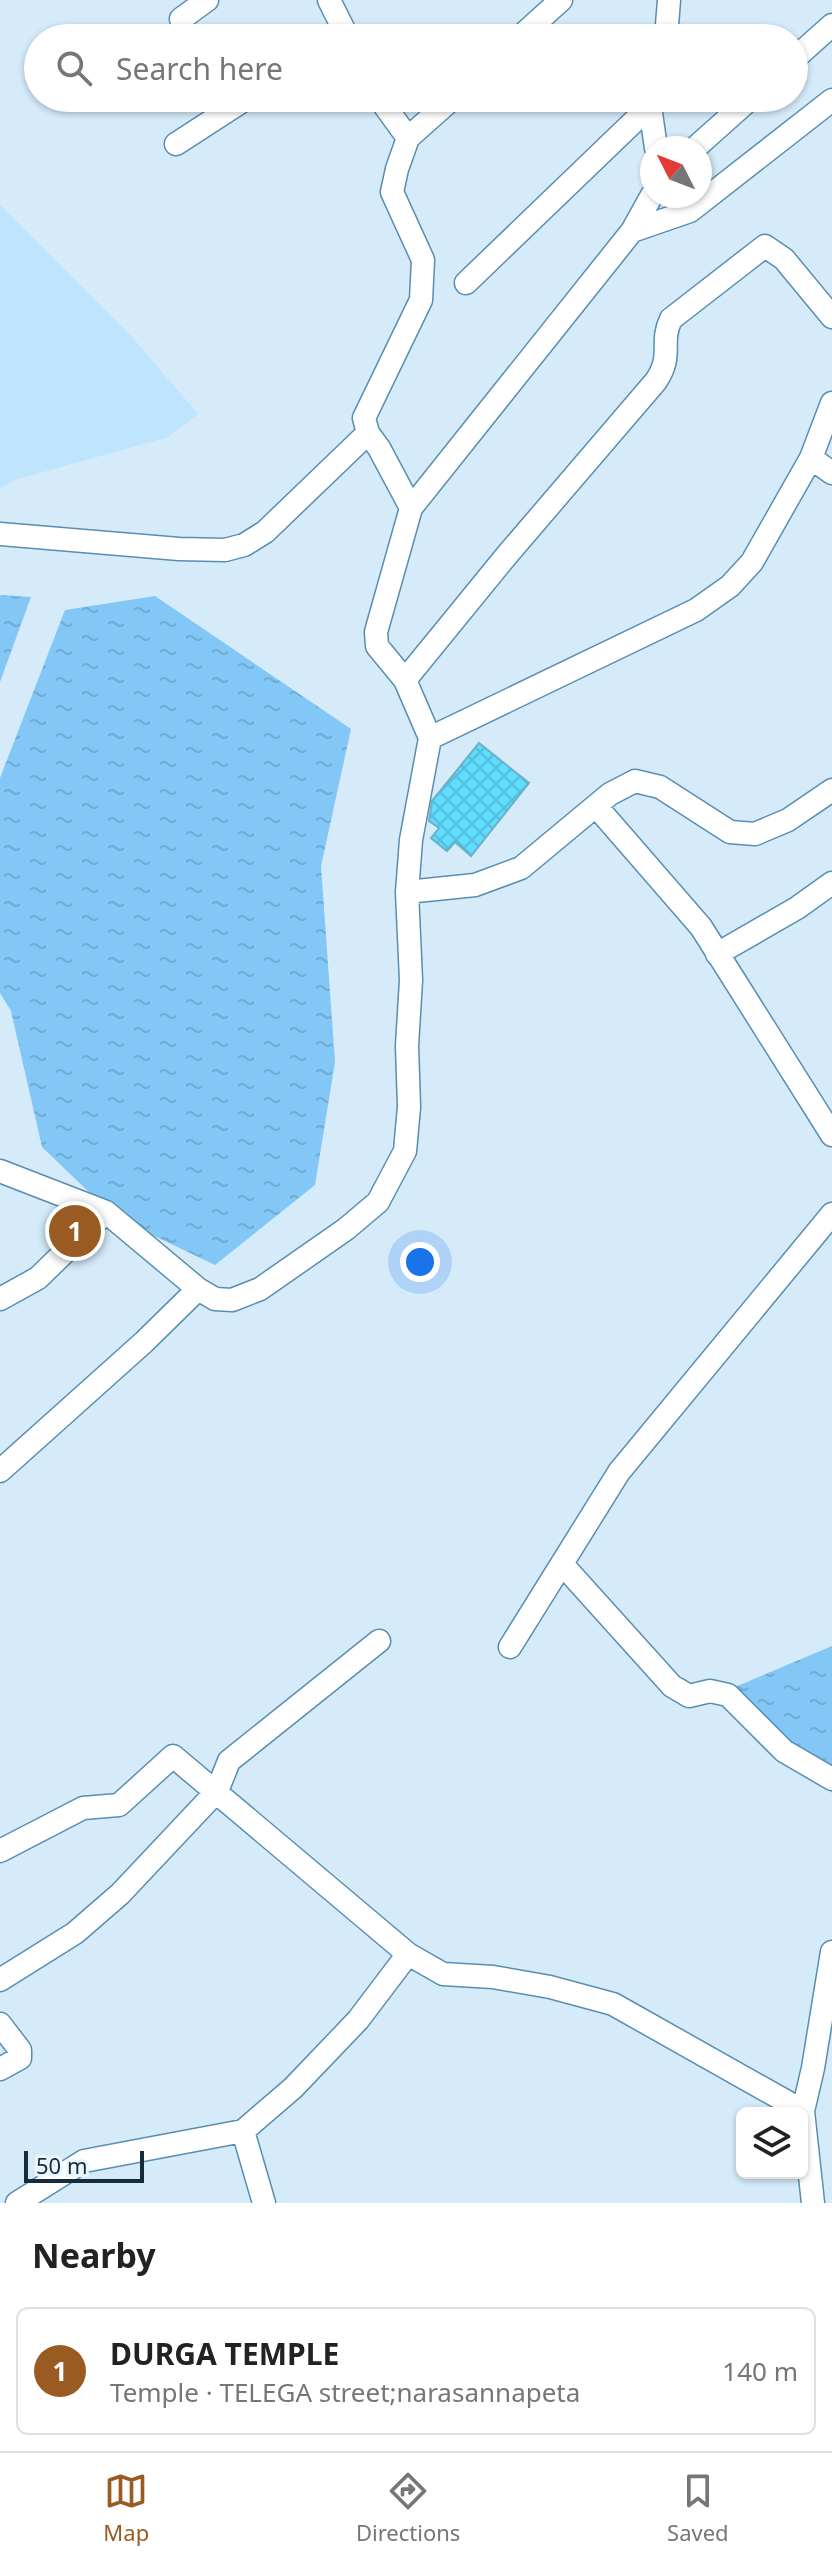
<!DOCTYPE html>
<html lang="en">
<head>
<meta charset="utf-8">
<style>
  body { margin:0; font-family:"Noto Sans",sans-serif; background:#f2f2f2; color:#222 }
  .controls { position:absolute; right:24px; bottom:24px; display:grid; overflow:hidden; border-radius:12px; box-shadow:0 2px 6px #0004 }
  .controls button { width:72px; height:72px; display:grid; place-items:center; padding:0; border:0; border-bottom:2px solid #e0e0e0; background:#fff; color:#222; font:40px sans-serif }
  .compass { position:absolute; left:640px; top:136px; width:72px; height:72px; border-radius:50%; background:#fff; box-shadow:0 2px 6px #0004; rotate:312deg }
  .scale { position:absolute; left:24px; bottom:20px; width:120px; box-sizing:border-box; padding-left:8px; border:4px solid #152c3b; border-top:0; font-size:22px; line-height:28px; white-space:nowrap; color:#152c3b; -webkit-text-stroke:6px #ebf6fe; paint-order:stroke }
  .you { position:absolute; left:420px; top:1262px; width:28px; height:28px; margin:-20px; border:6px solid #fff; border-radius:50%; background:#1a73e8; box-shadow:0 0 0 12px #1a73e833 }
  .badge { display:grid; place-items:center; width:52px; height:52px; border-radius:50%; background:#9a5b22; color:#fff; font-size:26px; font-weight:700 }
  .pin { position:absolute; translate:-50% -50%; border:4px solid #fff; box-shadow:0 2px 8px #0006 }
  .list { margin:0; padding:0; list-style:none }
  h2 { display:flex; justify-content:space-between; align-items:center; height:104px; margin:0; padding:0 32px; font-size:34px }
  h2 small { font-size:26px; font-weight:400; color:#767676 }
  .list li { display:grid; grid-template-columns:52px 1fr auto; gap:24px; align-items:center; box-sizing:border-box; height:128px; margin:0 16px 16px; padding:0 16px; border:2px solid #e0e0e0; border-radius:12px }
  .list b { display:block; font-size:30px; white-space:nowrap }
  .list p { margin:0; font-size:26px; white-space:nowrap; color:#767676 }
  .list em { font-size:26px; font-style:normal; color:#767676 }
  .icon { flex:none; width:44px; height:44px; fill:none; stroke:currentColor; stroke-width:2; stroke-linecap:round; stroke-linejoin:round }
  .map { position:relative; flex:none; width:832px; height:2203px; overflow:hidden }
  .search { position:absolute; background:#fff; box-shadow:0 2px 6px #0004; left:24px; right:24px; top:24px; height:88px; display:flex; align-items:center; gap:20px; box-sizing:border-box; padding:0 28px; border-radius:44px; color:#767676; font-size:30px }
  .sheet { height:248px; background:#fff }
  nav { display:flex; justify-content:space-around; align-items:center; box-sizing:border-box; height:112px; border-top:2px solid #e0e0e0; background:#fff; font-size:22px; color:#767676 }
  nav a { display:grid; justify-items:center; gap:4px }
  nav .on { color:#9a5b22 }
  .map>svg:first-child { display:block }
  .built { fill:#bfe4fe }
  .water { fill:url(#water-ripples) }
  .building { fill:url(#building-cross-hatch); stroke:#69b1c6; stroke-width:2 }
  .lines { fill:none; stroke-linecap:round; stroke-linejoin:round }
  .minor-casing { stroke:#588eb2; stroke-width:25 }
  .minor { stroke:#fff; stroke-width:22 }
</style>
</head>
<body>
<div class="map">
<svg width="832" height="2203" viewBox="0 0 832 2203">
  <defs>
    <pattern id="water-ripples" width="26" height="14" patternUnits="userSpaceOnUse" patternTransform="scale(2)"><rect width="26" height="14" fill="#82c7f5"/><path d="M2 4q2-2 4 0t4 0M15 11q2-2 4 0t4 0" fill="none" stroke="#6fabd3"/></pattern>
    <pattern id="building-cross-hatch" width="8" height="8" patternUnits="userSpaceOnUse" patternTransform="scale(2)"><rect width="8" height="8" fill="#5fdcfe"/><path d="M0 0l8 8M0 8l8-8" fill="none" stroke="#52bddb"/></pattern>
  </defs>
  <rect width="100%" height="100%" fill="#d5ebfa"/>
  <!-- built -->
  <path class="built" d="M0,205L132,337L198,414L168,437L15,480L0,488Z"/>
  <!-- water -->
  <path class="water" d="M0,595L31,597L0,682Z
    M155,596L351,729L321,866L335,1062L315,1185L215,1265L115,1217L42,1147L11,1011L0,993V778L65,610Z
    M832,1646V1793L735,1687Z"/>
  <!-- building -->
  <path class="building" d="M479,743L529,783L471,856L455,842L447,851L431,838L439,828L429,821L432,801Z"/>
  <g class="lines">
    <!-- minor casing -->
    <g class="minor-casing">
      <path id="minor" d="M329,0L348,38
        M181,19L207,0
        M519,38L561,0
        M666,38L669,0
        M794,59L832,25
        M379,98L408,138
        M650,106L656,148
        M176,144L247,98
        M695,148L751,98
        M632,231L690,211L832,100
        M466,283L650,106L652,98
        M811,458L832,473
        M411,508L379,448L368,433L364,418L421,300L423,260L392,192L397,169L408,138L453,98
        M0,534L179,549L225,550L244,545L265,532L368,433
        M405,680L507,555L656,381C674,354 659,344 671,319L765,246L784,259L832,317
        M430,738L696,610L730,586L752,562L811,458L832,403
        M596,806L701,927L832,1135
        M407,892L475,885L521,868L610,794L635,781L660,787L730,832L755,834L788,820L832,790
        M717,954L797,908L832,883
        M0,1171L106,1212L198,1289
        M0,1299L38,1278L106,1212
        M0,1471L144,1342L198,1289L215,1299L232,1300L260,1289L346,1229L378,1202L405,1151L409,1107L407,1046L411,980L407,892L411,840L430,738L405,680L377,646L376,632L411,508L632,231L652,195
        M562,1564L672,1686L689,1696L710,1691L728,1695L784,1751L832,1779
        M510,1647L619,1472L832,1214
        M0,1851L83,1808L119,1805L173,1756L408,1954L358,2020L293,2088L243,2131L84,2161L17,2203
        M408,1954L443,1974L493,1977L550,1987L613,2004L803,2111L813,2203
        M0,1980L75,1933L120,1894L217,1791L229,1761L379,1641
        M0,2024L20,2050V2058L0,2069
        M803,2111L813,2068L832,1952
        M243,2131L264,2203"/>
    </g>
    <!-- minor -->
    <use href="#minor" class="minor"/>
  </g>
</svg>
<div class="controls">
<button><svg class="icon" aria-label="layers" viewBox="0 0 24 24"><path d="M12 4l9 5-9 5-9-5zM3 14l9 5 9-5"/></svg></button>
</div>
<svg class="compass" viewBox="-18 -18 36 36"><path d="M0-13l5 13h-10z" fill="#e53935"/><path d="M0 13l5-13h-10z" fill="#767676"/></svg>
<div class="scale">50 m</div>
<div class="you"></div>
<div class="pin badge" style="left:75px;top:1231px">1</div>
<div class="search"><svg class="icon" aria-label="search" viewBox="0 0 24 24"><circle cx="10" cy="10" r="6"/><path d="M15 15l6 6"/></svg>Search here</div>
</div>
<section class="sheet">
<h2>Nearby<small></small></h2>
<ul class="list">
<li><span class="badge">1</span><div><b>DURGA TEMPLE</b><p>Temple · TELEGA street;narasannapeta</p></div><em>140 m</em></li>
</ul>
</section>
<nav>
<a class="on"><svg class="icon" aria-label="map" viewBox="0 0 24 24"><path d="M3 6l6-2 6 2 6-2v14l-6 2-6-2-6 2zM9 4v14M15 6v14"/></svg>Map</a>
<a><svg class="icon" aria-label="directions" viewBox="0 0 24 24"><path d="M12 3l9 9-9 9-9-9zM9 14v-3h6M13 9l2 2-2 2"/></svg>Directions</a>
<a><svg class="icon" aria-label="saved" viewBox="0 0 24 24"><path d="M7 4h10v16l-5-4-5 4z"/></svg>Saved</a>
</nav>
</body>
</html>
